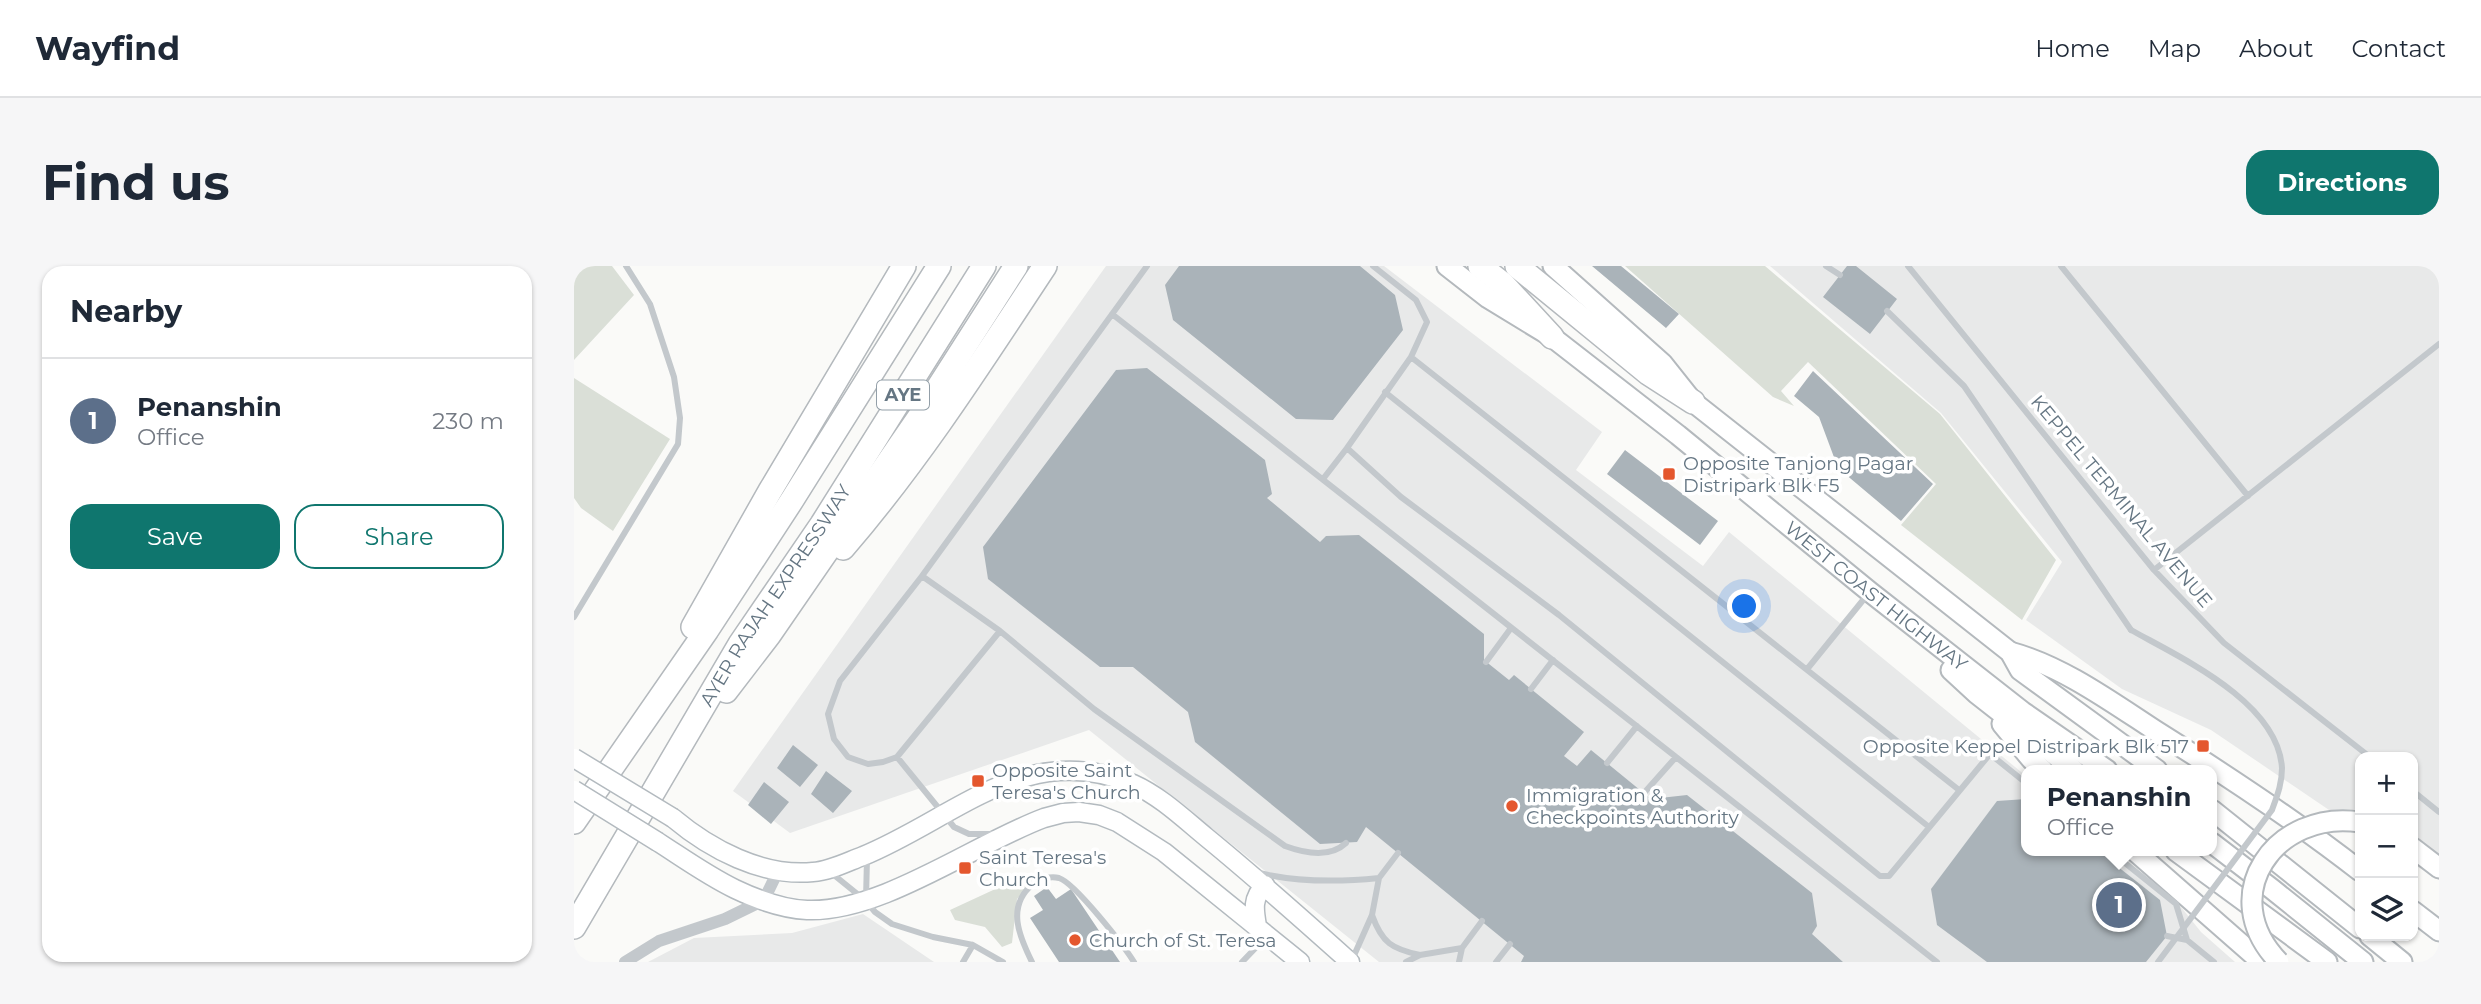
<!DOCTYPE html>
<html lang="en">
<head>
<meta charset="utf-8">
<style>
  body { margin:0; font-family:Montserrat,sans-serif; background:#f6f6f7; color:#1f2937 }
  .controls { position:absolute; right:21px; bottom:21px; display:grid; overflow:hidden; border-radius:14px; box-shadow:0 2px 5px #0004 }
  .controls button { width:63px; height:63px; display:grid; place-items:center; padding:0; border:0; border-bottom:2px solid #e0e1e3; background:#fff; color:#1f2937; font:35px sans-serif }
  .you { position:absolute; left:1171px; top:341px; width:24px; height:24px; margin:-18px; border:5px solid #fff; border-radius:50%; background:#1a73e8; box-shadow:0 0 0 10px #1a73e833 }
  .badge { display:grid; place-items:center; width:46px; height:46px; border-radius:50%; background:#0f766e; color:#fff; font-size:23px; font-weight:700 }
  .pin { position:absolute; translate:-50% -50%; border:4px solid #fff; box-shadow:0 2px 7px #0006 }
  .popup { position:absolute; left:1447px; top:499px; width:196px; height:91px; box-sizing:border-box; display:grid; place-content:center; border-radius:14px; background:#fff; filter:drop-shadow(0 2px 5px #0005); font-size:23px; white-space:nowrap; color:#747a83 }
  .popup b { font-size:26px; color:#1f2937 }
  .popup::after { content:''; position:absolute; left:50%; top:100%; margin-left:-14px; border:14px solid transparent; border-top-color:#fff }
  .list { margin:0; padding:0; list-style:none }
  h2 { display:flex; justify-content:space-between; align-items:center; height:91px; margin:0; padding:0 28px; font-size:30px }
  h2 small { font-size:23px; font-weight:400; color:#747a83 }
  .list li { display:grid; grid-template-columns:46px 1fr auto; gap:21px; align-items:center; box-sizing:border-box; height:126px; padding:0 28px; border-top:2px solid #e0e1e3 }
  .list b { display:block; font-size:26px; white-space:nowrap }
  .list p { margin:0; font-size:23px; white-space:nowrap; color:#747a83 }
  .list em { font-size:23px; font-style:normal; color:#747a83 }
  .actions { display:flex; gap:14px; padding:21px 28px }
  .actions a { flex:1; padding:16px 0; border:2px solid #0f766e; border-radius:21px; text-align:center; font-size:24px; color:#0f766e }
  .actions .main { background:#0f766e; color:#fff }
  .icon { flex:none; width:38px; height:38px; fill:none; stroke:currentColor; stroke-width:2; stroke-linecap:round; stroke-linejoin:round }
  .map { position:relative; flex:none; width:1865px; height:696px; overflow:hidden; border-radius:21px }
  header { display:flex; align-items:center; gap:42px; box-sizing:border-box; height:98px; padding:0 35px; background:#fff; border-bottom:2px solid #e0e1e3 }
  header strong { font-size:33px }
  nav { display:flex; gap:38px; margin-inline-start:auto; font-size:24px }
  .intro { display:flex; align-items:center; justify-content:space-between; box-sizing:border-box; height:168px; padding:0 42px }
  h1 { margin:0; font-size:49px }
  .button { padding:18px 32px; border-radius:21px; background:#0f766e; color:#fff; font-size:24px; font-weight:700 }
  main { display:flex; gap:42px; padding:0 42px }
  aside { flex:1; background:#fff; border-radius:21px; box-shadow:0 2px 5px #0004 }
  .map>svg:first-child { display:block }
  .built { fill:#e8e9e9 }
  .green { fill:#dadfd7 }
  .building { fill:#aab3b9 }
  .lines { fill:none; stroke-linecap:round; stroke-linejoin:round }
  .secondary-casing { stroke:#b3babf; stroke-width:21 }
  .trunk-casing { stroke:#b4b9bd; stroke-width:23 }
  .motorway-casing { stroke:#b4b9bd; stroke-width:26 }
  .service { stroke:#c3c8cc; stroke-width:6 }
  .minor { stroke:#c3c8cc; stroke-width:12 }
  .secondary { stroke:#fff; stroke-width:18 }
  .trunk { stroke:#fff; stroke-width:19 }
  .motorway { stroke:#fff; stroke-width:23 }
  .secondary-bridge-casing { stroke:#b3babf; stroke-width:21; stroke-linecap:butt }
  .trunk-bridge-casing { stroke:#b4b9bd; stroke-width:23; stroke-linecap:butt }
  .service-bridge { stroke:#c3c8cc; stroke-width:6 }
  .secondary-bridge { stroke:#fff; stroke-width:18 }
  .trunk-bridge { stroke:#fff; stroke-width:19 }
  .poi-dot { fill:#e4572e; stroke:#fff; stroke-width:2.5 }
  .labels { text-anchor:middle; stroke-width:7; stroke-linejoin:round; paint-order:stroke }
  .shield { fill:#fff; stroke:#939fa8; stroke-width:2 }
  .shield-label { font-size:18px; font-weight:bold; fill:#657683 }
  .poi-label { font-size:19px; fill:#657683; stroke:#fff; text-anchor:start }
  .street-label { font-size:19px; fill:#657683; stroke:#fff }
</style>
</head>
<body>
<header>
<strong>Wayfind</strong>
<nav><a>Home</a><a>Map</a><a>About</a><a>Contact</a></nav>
</header>
<div class="intro"><h1>Find us</h1><a class="button">Directions</a></div>
<main>
<aside>
<h2>Nearby<small></small></h2>
<ul class="list">
<li><span class="badge" style="background:#5c6f8a">1</span><div><b>Penanshin</b><p>Office</p></div><em>230 m</em></li>
</ul>
<div class="actions"><a class="main">Save</a><a>Share</a></div>
</aside>
<div class="map">
<svg width="1865" height="696" viewBox="0 0 1865 696">
  <rect width="100%" height="100%" fill="#fafaf8"/>
  <!-- built -->
  <path class="built" d="M532,0H810L1028,166L1002,204L1129,300L1155,266L1452,510V585H1542L1603,636L1627,666L1661,696H805L515,464L216,567L159,525Z
    M1196,0H1865V614L1839,598V491H1786V565L1637,464L1548,423L1452,354L1488,296L1367,147Z
    M289,648L360,696H74L120,672L218,667Z"/>
  <!-- green -->
  <path class="green" d="M0,0H38L60,29L0,94Z
    M1051,0H1191L1366,148L1482,294L1448,354L1327,259L1362,218L1234,96L1207,125L1220,140L1199,131Z
    M0,112L96,173L39,265L7,242L0,232Z
    M454,608L461,614L443,633L438,677L428,681L411,661L381,654L376,644Z"/>
  <!-- building -->
  <path class="building" d="M605,0H786L821,29L829,64L759,154L722,153L599,54L591,19Z
    M1018,0H1047L1105,48L1092,62Z
    M1273,0H1282L1323,33L1296,68L1249,31Z
    M573,102L691,194L698,228L693,232L746,276L752,270L785,269L910,368V394L935,414L940,409L1010,466L990,490L1003,500L1017,484L1077,533L1113,529L1238,627L1243,660L1238,668L1269,696H947L950,690L792,561L783,576L746,578L621,476L614,446L559,401H526L414,313L409,281L542,104Z
    M1239,105L1359,218L1327,255L1264,202L1245,151L1220,130Z
    M1051,184L1144,255L1126,279L1033,208Z
    M219,479L244,499L226,521L203,502Z
    M252,505L278,525L259,547L237,528Z
    M190,516L215,536L197,558L174,539Z
    M1452,533V585H1524L1586,634L1593,670L1572,696H1413L1363,659L1357,623L1423,535Z
    M473,621L482,633L497,623L546,696H485L456,652L469,644L460,630Z"/>
  <g class="lines">
    <!-- secondary casing -->
    <g class="secondary-casing">
      <path id="secondary" d="M99,552C136,583 188,611 239,606C256,605 273,596 289,590C380,553 452,473 559,518C586,530 609,552 632,571C681,611 728,653 776,696
        M84,576C109,592 134,610 161,623C182,633 210,643 233,644C307,647 400,578 470,552L489,547L505,546L525,549L543,556L590,586L726,696
        M683,660C680,643 678,632 691,619"/>
    </g>
    <!-- trunk casing -->
    <g class="trunk-casing">
      <g id="trunk">
        <path id="s1" d="M873,0L914,32L978,71L1104,169L1296,326L1449,446L1533,504"/>
        <path d="M979,0L1088,97L1119,136L1436,386L1446,404L1583,504"/>
        <path d="M1436,386C1488,400 1536,435 1582,465C1652,509 1721,554 1786,605"/>
        <path d="M1377,404L1403,428L1500,504"/>
        <path d="M1428,458L1457,493L1469,504"/>
        <path d="M1638,544L1786,662"/>
        <path d="M1638,577L1698,623L1789,696"/>
        <path d="M1839,582L1865,602"/>
        <path d="M1561,585L1683,692"/>
        <path d="M1602,585L1753,696"/>
        <path d="M1839,645L1865,665"/>
        <path d="M1796,670L1828,696"/>
      </g>
    </g>
    <!-- motorway casing -->
    <g class="motorway-casing">
      <g id="motorway">
        <path d="M906,0L929,18L978,71"/>
        <path d="M943,0L1074,107L1119,136"/>
        <path d="M269,282C345,194 407,97 471,0"/>
        <path d="M119,361L196,225L330,0"/>
        <path d="M152,425L195,369L346,150L442,0"/>
        <path d="M0,556L133,364L218,234L365,0"/>
        <path id="s2" d="M0,661L166,378L248,258L410,0"/>
      </g>
    </g>
    <!-- service -->
    <path class="service" d="M799,0L842,34L853,56L837,91
      M1252,0L1266,9
      M1334,0L1580,304L1650,377L1796,491
      M1487,0L1674,230
      M1313,45L1390,120L1557,364
      M538,48L1363,696
      M811,126L1355,561
      M749,213L773,182
      M1580,304L1865,78
      M348,310L426,365L520,443L711,580C730,587 755,593 772,577
      M0,351L104,178L106,152L100,111L76,38L52,0
      M426,365L323,491L309,496L294,498L274,491L260,473L254,448L266,415L348,310L573,0
      M912,396L937,362
      M1234,402L1294,328
      M957,423L979,394
      M323,491L380,561L395,568H419
      M1033,497L1063,460
      M1385,524L837,91L773,182L827,231L985,349L1306,610H1315L1416,488L1452,517
      M1839,525L1865,546
      M1070,527L1102,491
      M1536,585L1602,638L1613,674
      M255,605L292,635L301,646L318,658L359,671L399,679L429,696
      M685,607C723,616 766,616 805,612
      M292,633L293,592
      M798,649C808,677 818,683 846,689
      M1593,670L1613,674L1640,696
      M778,694L798,649L805,612L824,587
      M389,696L399,679
      M458,696C445,670 432,640 459,618C466,613 476,610 485,612C501,617 550,680 560,696
      M668,696L693,670
      M832,696L846,689L888,682
      M885,696L888,682L908,655
      M922,696L936,678"/>
    <!-- minor -->
    <path class="minor" d="M51,696L85,675L151,653L190,634L204,605"/>
    <!-- secondary -->
    <use href="#secondary" class="secondary"/>
    <!-- trunk -->
    <use href="#trunk" class="trunk"/>
    <!-- motorway -->
    <use href="#motorway" class="motorway"/>
    <!-- secondary-bridge casing -->
    <g class="secondary-bridge-casing">
      <path id="secondary-bridge" d="M0,492L99,552
        M0,524L84,576"/>
    </g>
    <!-- trunk-bridge casing -->
    <g class="trunk-bridge-casing">
      <path id="trunk-bridge" d="M1705,696C1640,629 1702,543 1786,556"/>
    </g>
    <!-- service-bridge -->
    <path class="service-bridge" d="M1557,364C1607,392 1704,436 1708,502C1708,518 1703,530 1698,544L1584,696"/>
    <!-- secondary-bridge -->
    <use href="#secondary-bridge" class="secondary-bridge"/>
    <!-- trunk-bridge -->
    <use href="#trunk-bridge" class="trunk-bridge"/>
  </g>
  <!-- markers -->
  <g class="poi-dot">
    <rect x="1088" y="201" width="14" height="14" rx="3.5"/>
    <rect x="1622" y="473" width="14" height="14" rx="3.5"/>
    <rect x="397" y="508" width="14" height="14" rx="3.5"/>
    <circle cx="938" cy="540" r="7"/>
    <rect x="384" y="595" width="14" height="14" rx="3.5"/>
    <circle cx="501" cy="674" r="7"/>
  </g>
  <g class="labels">
    <!-- shield labels -->
    <rect class="shield" x="303" y="114.5" width="52" height="29" rx="5"/>
    <g class="shield-label">
      <text x="329" y="135">AYE</text>
    </g>
    <!-- poi labels -->
    <g class="poi-label">
      <text x="1109" y="204">Opposite Tanjong Pagar<tspan x="1109" dy="22">Distripark Blk F5</tspan></text>
      <text x="1615" y="487" text-anchor="end">Opposite Keppel Distripark Blk 517</text>
      <text x="418" y="511">Opposite Saint<tspan x="418" dy="22">Teresa's Church</tspan></text>
      <text x="952" y="536">Immigration &amp;<tspan x="952" dy="22">Checkpoints Authority</tspan></text>
      <text x="405" y="598">Saint Teresa's<tspan x="405" dy="22">Church</tspan></text>
      <text x="515" y="681">Church of St. Teresa</text>
    </g>
    <!-- street labels -->
    <g class="street-label">
      <text transform="translate(1548 235) rotate(50)" y="7">KEPPEL TERMINAL AVENUE</text>
      <text dy="7" stroke="none"><textPath href="#s2" startOffset="388">AYER RAJAH EXPRESSWAY</textPath></text>
      <text dy="7" stroke="none"><textPath href="#s1" startOffset="542">WEST COAST HIGHWAY</textPath></text>
    </g>
  </g>
</svg>
<div class="controls">
<button>+</button>
<button>−</button>
<button><svg class="icon" aria-label="layers" viewBox="0 0 24 24"><path d="M12 4l9 5-9 5-9-5zM3 14l9 5 9-5"/></svg></button>
</div>
<div class="you"></div>
<div class="pin badge" style="left:1545px;top:639px;background:#5c6f8a">1</div>
<div class="popup"><b>Penanshin</b>Office</div>
</div>
</main>
</body>
</html>
